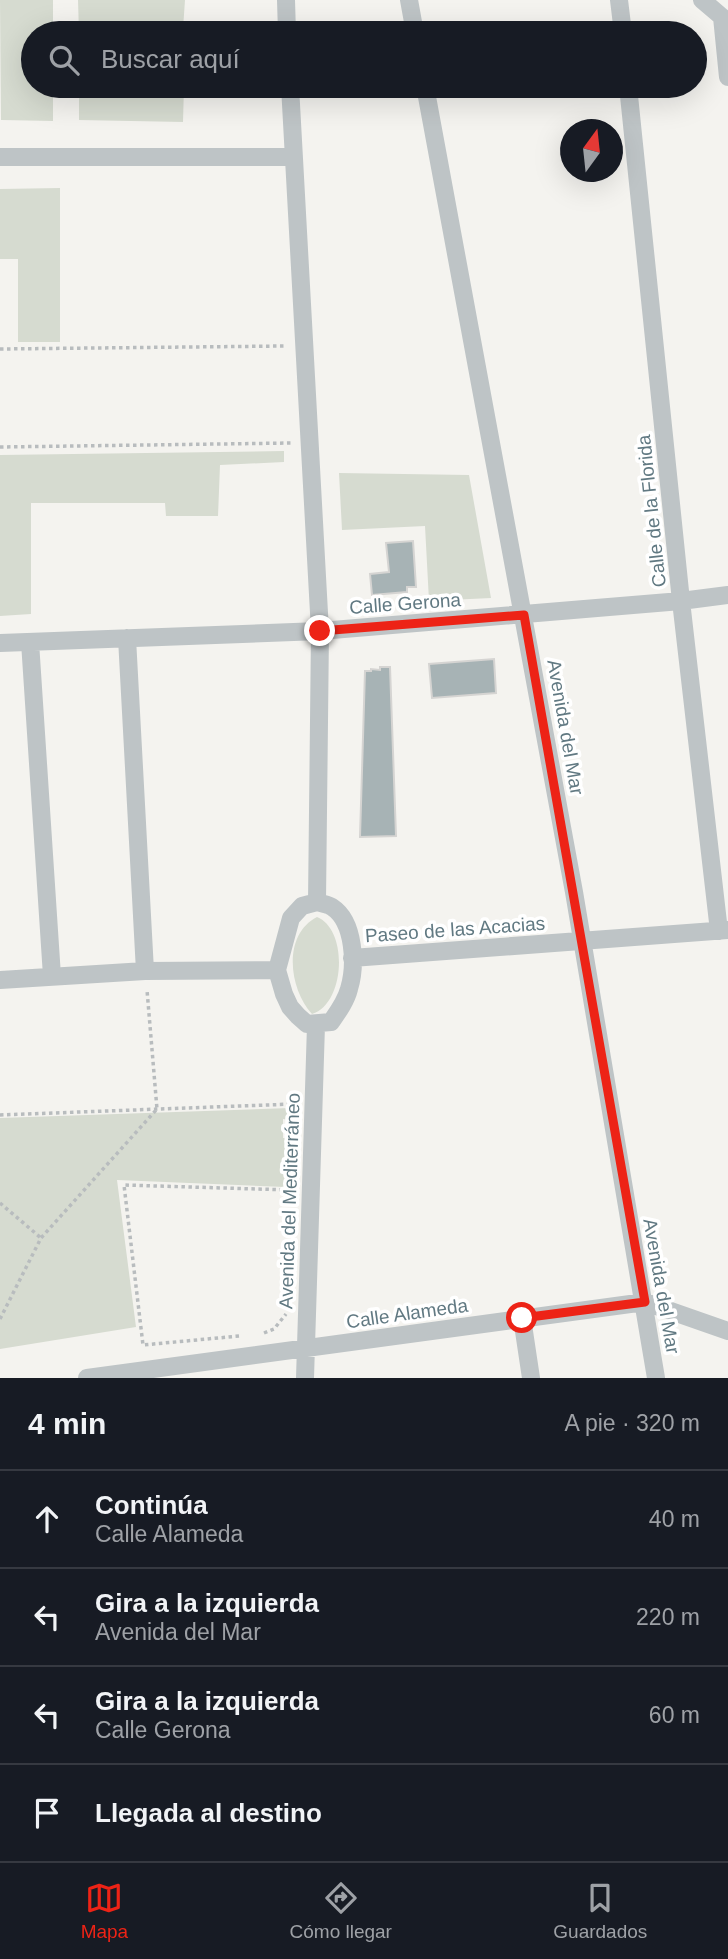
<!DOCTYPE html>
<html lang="es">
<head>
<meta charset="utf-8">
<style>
  body { margin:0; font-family:Helvetica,sans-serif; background:#242831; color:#f1f3f6 }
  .compass { position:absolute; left:560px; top:119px; width:63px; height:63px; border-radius:50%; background:#171b24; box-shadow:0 7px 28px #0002; rotate:15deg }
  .stop { position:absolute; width:21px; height:21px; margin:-16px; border:5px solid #ed2316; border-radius:50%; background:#fff }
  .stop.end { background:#ed2316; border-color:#fff; box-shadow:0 2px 7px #0008 }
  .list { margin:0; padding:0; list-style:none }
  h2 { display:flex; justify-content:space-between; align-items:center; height:91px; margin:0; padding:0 28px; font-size:30px }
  h2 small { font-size:23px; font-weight:400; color:#9ea1a6 }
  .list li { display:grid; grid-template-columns:46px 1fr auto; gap:21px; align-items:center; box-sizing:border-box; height:98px; padding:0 28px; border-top:2px solid #363941 }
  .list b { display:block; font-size:26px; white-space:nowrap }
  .list p { margin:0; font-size:23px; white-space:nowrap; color:#9ea1a6 }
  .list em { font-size:23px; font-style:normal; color:#9ea1a6 }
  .icon { flex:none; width:38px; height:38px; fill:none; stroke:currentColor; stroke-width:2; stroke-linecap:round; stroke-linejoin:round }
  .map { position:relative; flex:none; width:728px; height:1378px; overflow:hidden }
  .search { position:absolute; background:#171b24; box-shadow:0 7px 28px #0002; left:21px; right:21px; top:21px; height:77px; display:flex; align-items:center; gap:18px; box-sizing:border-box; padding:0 24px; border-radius:38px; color:#9ea1a6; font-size:26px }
  .sheet { height:483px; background:#171b24 }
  nav { display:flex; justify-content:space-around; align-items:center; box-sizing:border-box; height:98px; border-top:2px solid #363941; background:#171b24; font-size:19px; color:#9ea1a6 }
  nav a { display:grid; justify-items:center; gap:4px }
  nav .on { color:#ed2316 }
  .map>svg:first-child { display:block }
  .green { fill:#d6dbd0 }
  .building { fill:#a7b3b5; stroke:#d5d4d2; stroke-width:2 }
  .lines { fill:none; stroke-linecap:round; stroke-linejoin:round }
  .path { stroke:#b8bcbe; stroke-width:3.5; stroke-dasharray:3.5 3.5; stroke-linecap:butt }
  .street { stroke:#bec4c6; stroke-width:18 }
  .route { stroke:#ed2316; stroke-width:9 }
  .labels { text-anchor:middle; stroke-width:7; stroke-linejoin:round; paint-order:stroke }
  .street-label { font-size:19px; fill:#617982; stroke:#fff }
</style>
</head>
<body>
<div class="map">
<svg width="728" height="1378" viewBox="0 0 728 1378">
  <rect width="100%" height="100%" fill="#f4f3ef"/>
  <!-- green -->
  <path class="green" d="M0,0H53V33H33V86H53V121L1,120Z
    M78,0H185L183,29L261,24L262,33H79Z
    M79,86H184L183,122L79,120Z
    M60,188V342H18V259H0V189Z
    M284,451V462L220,465L218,516H166L165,503H31V614L0,616V455Z
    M339,473L469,475L491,598L429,601L425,526L342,530Z
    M317,917C349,930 345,1004 312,1014C289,989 282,935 317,917Z
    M290,1108L289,1120L283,1119V1138H289L285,1187L117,1180L136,1327L0,1349V1118Z"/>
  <!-- building -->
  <path class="building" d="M413,541L416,587H407V592L372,595L370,574L389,572L386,543Z
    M494,659L496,693L432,698L429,664Z
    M380,667H390L396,836L360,837L365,671H371V669L380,670Z"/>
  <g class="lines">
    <!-- path -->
    <path class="path" d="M0,349L284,346
      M0,447L292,443
      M0,1115L293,1104L292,1107
      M0,1203L41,1238
      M0,1319L41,1238L157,1109L147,990
      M264,1333L274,1329L286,1314
      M239,1336L143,1345L124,1185L290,1190"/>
    <!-- street -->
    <path class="street" d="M286,0L287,33
      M409,0L415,33
      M619,0L623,33
      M702,0L722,17
      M722,17L728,77
      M290,86L320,631L317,902
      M425,86L574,892L656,1378
      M628,86L681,601L719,931
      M0,157H293
      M127,638L145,971
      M30,642L52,976
      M0,643L320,631L681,601L728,595
      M317,902C322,904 328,904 332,907C355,922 356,966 349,989C346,1001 338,1012 331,1022L307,1024L298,1016L290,1007L284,994L277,970L291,918L302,906Z
      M352,958L728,930
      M0,980L145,971L277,970
      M522,1318L531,1378
      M87,1378L645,1302L728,1331
      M305,1378L316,1025"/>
  </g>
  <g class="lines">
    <!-- route -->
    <path class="route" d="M320,631L524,615L645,1302L522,1318"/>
  </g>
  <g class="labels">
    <!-- street labels -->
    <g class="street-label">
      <text transform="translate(651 511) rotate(-96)" y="7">Calle de la Florida</text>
      <text transform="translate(405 603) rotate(-4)" y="7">Calle Gerona</text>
      <text transform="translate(566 727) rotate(80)" y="7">Avenida del Mar</text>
      <text transform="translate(455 929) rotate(-4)" y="7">Paseo de las Acacias</text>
      <text transform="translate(289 1201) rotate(-88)" y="7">Avenida del Mediterráneo</text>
      <text transform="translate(662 1286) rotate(80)" y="7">Avenida del Mar</text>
      <text transform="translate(407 1313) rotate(-8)" y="7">Calle Alameda</text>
    </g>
  </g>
</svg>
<svg class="compass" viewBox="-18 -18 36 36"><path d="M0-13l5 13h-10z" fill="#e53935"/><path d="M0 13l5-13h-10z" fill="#9ea1a6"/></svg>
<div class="stop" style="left:522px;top:1318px"></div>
<div class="stop end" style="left:320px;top:631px"></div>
<div class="search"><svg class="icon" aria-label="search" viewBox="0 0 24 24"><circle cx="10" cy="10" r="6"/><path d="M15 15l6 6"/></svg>Buscar aquí</div>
</div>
<section class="sheet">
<h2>4 min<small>A pie · 320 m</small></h2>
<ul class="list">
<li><svg class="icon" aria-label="ahead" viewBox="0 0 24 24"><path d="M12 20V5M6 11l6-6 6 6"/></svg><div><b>Continúa</b><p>Calle Alameda</p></div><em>40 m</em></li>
<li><svg class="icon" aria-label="left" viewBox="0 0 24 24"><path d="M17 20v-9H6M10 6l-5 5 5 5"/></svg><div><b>Gira a la izquierda</b><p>Avenida del Mar</p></div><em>220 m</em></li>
<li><svg class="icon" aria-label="left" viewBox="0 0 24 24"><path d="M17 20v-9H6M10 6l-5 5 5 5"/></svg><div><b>Gira a la izquierda</b><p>Calle Gerona</p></div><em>60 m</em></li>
<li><svg class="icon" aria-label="arrive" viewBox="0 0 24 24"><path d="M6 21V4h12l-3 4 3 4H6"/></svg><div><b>Llegada al destino</b></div></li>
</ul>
</section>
<nav>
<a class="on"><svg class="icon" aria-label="map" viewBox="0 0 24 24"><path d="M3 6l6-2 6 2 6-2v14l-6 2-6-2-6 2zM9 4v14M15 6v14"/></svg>Mapa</a>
<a><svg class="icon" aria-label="directions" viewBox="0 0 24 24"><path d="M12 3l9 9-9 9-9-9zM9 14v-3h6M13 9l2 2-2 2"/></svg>Cómo llegar</a>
<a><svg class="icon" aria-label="saved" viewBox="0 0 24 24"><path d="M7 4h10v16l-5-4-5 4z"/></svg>Guardados</a>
</nav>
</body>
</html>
